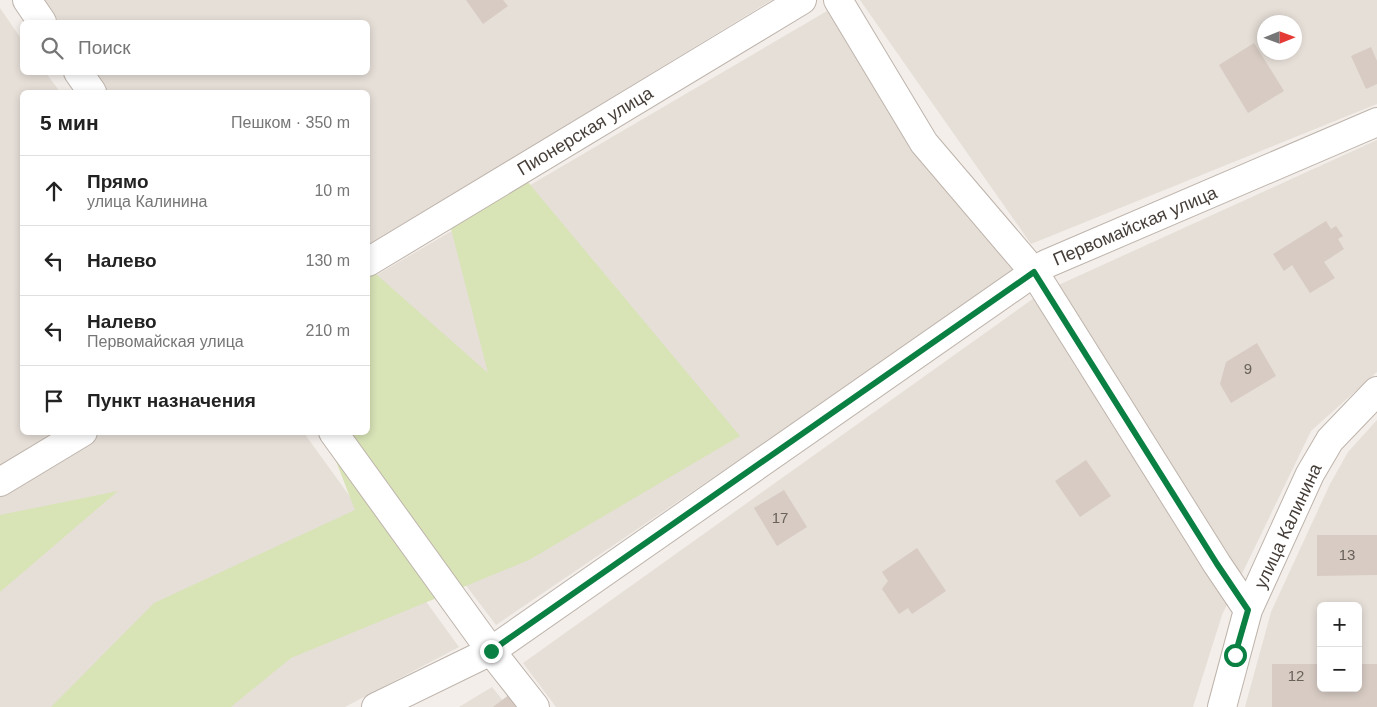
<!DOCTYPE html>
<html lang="ru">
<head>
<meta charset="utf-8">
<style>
  body { margin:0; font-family:Arial,sans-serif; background:#f6f6f6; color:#222 }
  .controls { position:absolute; right:15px; bottom:15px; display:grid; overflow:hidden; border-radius:8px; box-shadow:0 2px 8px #0003 }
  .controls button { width:45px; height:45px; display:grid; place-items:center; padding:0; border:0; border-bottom:1px solid #e0e0e0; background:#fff; color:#222; font:25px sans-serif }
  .compass { position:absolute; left:1257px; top:15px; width:45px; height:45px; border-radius:50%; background:#fff; box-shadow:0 2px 8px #0003; rotate:89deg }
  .stop { position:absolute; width:15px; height:15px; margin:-11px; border:4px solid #0b8043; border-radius:50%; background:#fff }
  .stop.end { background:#0b8043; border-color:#fff; box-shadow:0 1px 5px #0008 }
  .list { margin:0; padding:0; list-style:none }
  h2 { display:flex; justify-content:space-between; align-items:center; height:65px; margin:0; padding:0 20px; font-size:21px }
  h2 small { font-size:16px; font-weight:400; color:#767676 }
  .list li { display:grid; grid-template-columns:32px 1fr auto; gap:15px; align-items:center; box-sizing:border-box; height:70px; padding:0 20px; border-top:1px solid #e0e0e0 }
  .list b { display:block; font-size:19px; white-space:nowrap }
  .list p { margin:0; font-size:16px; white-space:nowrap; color:#767676 }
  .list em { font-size:16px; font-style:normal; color:#767676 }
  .icon { flex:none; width:28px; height:28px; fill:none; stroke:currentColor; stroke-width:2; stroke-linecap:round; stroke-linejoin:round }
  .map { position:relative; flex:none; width:1377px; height:707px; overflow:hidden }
  .search { position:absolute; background:#fff; box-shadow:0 2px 8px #0003; left:20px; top:20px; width:350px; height:55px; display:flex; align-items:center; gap:12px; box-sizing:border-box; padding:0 18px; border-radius:8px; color:#767676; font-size:19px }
  .panel { position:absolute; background:#fff; box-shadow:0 2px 8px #0003; left:20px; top:90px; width:350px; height:345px; border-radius:8px }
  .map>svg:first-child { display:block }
  .residential { fill:#e6dfd8; fill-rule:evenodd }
  .green { fill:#d8e3b6 }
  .building { fill:#d7cbc3 }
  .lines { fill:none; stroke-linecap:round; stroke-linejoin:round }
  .minor-casing { stroke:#beb4ac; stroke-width:30 }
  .minor { stroke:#fff; stroke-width:28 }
  .route { stroke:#0b8043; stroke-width:6 }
  .labels { text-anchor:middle; stroke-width:4; stroke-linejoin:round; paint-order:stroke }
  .number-label { font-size:15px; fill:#6a615b }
  .street-label { font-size:18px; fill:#463e38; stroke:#fff }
</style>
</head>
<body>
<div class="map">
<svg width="1377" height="707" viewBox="0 0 1377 707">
  <rect width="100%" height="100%" fill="#f3eee9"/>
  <!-- residential -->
  <path class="residential" d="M40,0H772L368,246V92H105L90,73L368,72V22H55Z
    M860,0H1377V104L1031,244ZM1264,22H1294V52H1264Z
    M0,8L22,40V72L46,73L60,92H22V432L304,433L459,647L345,707H0Z
    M827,11L1016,272L496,625L350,433L368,432V280Z
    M1377,140V372L1311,431L1222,615L1193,707H556L523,663L1041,293Z
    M1377,420V707H1245L1271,612L1330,484L1348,452ZM1321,606H1358V688H1321Z
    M492,687L508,707H459Z"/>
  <!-- green -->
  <path class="green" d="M527,181L740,436L529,560L291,658L231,707H51L154,603L355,510L325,433L368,432V267L488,373L450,225Z
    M118,491L0,592V515Z"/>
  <!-- building -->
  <path class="building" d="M466,0H503L508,6L483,24Z
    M1254,43L1284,91L1248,113L1219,65Z
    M1371,47L1377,61V84L1366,89L1351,56Z
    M1326,221L1331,229L1336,226L1343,236L1338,239L1344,249L1324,262L1335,278L1310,293L1292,265L1284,271L1273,254Z
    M1257,343L1276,376L1231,403L1220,384L1226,362Z
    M1086,460L1111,496L1080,517L1055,481Z
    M784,490L807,527L777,546L754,508Z
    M1317,535H1377V575L1317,576Z
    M917,548L946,591L912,614L908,608L899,614L882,589L888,581L882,572Z
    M1272,664H1321V688H1358V664H1377V707H1272Z
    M510,694L520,707H493Z"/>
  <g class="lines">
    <!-- minor casing -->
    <g class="minor-casing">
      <path id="minor" d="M27,0L42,22
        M838,0L924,143L1034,272L1217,564L1248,610
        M78,72L92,92
        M368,262L802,0
        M333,432L491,651L535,707
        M0,482L83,432
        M376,707L491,651L1046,264L1377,122
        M1222,707L1248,610L1310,474L1330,440L1377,391"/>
    </g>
    <!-- minor -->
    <use href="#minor" class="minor"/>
  </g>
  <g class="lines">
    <!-- route -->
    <path class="route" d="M491,651L1034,272L1217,564L1248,610L1235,655"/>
  </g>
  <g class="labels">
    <!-- number labels -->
    <g class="number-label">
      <text x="1248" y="374">9</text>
      <text x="780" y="523">17</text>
      <text x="1347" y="560">13</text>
      <text x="1296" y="681">12</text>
    </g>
    <!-- street labels -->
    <g class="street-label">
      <text transform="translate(585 131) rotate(-31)" y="6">Пионерская улица</text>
      <text transform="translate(1135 226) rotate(-23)" y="6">Первомайская улица</text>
      <text transform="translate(1288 526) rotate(-65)" y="6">улица Калинина</text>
    </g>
  </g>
</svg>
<div class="controls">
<button>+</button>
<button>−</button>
</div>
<svg class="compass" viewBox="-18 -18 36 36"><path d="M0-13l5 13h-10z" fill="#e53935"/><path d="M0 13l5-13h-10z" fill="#767676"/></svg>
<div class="stop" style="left:1235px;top:655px"></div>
<div class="stop end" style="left:491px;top:651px"></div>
<div class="search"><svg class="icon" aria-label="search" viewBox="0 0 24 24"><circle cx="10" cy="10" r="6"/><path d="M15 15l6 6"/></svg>Поиск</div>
<section class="panel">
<h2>5 мин<small>Пешком · 350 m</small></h2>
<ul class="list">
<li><svg class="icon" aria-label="ahead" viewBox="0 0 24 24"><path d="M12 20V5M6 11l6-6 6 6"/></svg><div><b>Прямо</b><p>улица Калинина</p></div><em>10 m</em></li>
<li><svg class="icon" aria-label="left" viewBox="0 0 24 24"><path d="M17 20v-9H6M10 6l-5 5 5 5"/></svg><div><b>Налево</b></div><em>130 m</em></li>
<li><svg class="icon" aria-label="left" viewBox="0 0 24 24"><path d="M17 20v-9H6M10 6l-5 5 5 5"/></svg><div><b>Налево</b><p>Первомайская улица</p></div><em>210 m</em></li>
<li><svg class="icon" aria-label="arrive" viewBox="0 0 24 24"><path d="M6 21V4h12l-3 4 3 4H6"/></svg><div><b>Пункт назначения</b></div></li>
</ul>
</section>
</div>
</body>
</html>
